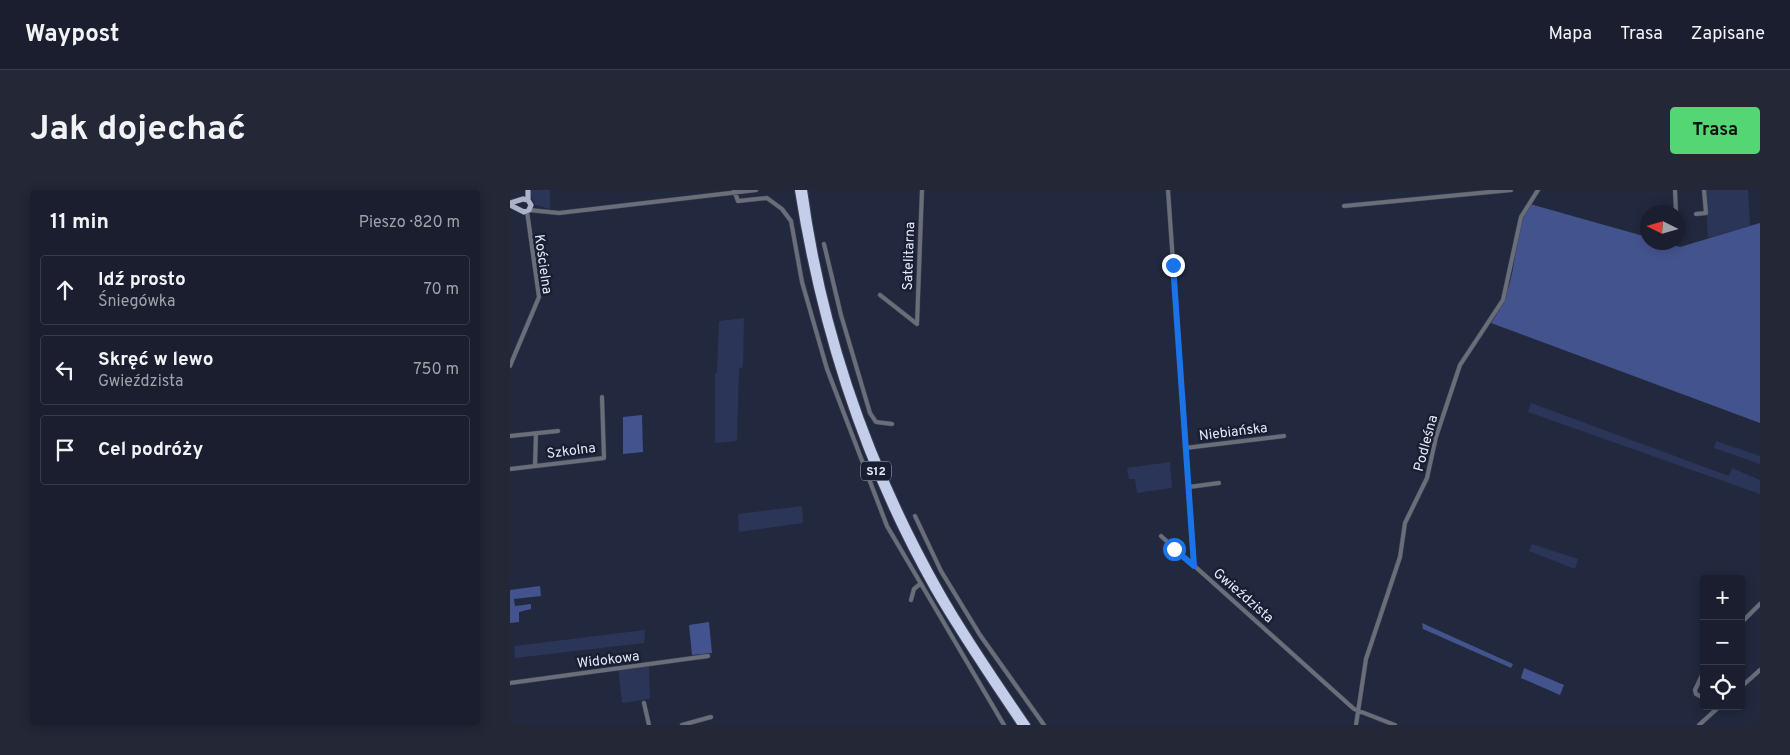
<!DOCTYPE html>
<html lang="pl">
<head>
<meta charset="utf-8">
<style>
  body { margin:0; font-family:Overpass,sans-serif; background:#232736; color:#f1f3f6 }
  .controls { position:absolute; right:15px; bottom:15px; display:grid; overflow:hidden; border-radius:5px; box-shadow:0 2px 12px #0003 }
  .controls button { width:45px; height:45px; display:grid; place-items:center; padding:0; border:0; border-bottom:1px solid #383c4a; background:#1a1e2e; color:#f1f3f6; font:25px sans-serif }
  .compass { position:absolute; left:1130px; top:15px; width:45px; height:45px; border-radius:50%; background:#1a1e2e; box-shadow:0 2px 12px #0003; rotate:275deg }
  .stop { position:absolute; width:15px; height:15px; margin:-11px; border:4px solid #1a73e8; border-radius:50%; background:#fff }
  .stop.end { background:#1a73e8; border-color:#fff; box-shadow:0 1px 5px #0008 }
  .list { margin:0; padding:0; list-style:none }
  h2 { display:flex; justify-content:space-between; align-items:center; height:65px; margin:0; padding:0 20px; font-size:21px }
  h2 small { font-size:16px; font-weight:400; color:#9fa2aa }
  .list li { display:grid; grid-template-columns:32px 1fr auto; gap:15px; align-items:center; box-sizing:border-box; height:70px; margin:0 10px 10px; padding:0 10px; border:1px solid #383c4a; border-radius:5px }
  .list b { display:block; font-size:19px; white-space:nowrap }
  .list p { margin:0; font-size:16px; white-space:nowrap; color:#9fa2aa }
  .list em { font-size:16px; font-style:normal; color:#9fa2aa }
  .icon { flex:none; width:28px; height:28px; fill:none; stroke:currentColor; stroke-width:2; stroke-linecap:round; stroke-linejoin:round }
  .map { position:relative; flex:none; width:1250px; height:535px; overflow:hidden; border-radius:5px }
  header { display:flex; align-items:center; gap:30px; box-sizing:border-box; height:70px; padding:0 25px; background:#1a1e2e; border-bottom:1px solid #383c4a }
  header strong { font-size:24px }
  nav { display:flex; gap:28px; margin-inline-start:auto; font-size:18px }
  .intro { display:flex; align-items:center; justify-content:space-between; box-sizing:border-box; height:120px; padding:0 30px }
  h1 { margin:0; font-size:35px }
  .button { padding:12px 22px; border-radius:5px; background:#53d673; color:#111; font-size:18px; font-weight:700 }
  main { display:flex; gap:30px; padding:0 30px }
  aside { flex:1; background:#1a1e2e; border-radius:5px; box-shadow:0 2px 12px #0003 }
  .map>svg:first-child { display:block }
  .green { fill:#2b3558 }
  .forest { fill:#43538d }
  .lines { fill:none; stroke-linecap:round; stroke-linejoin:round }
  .minor-casing { stroke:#3d4358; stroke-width:5 }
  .major-casing { stroke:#3d4358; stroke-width:6 }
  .highway-casing { stroke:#3d4358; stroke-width:8 }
  .minor { stroke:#6a6e79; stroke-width:4 }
  .major { stroke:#abb2ca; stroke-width:5 }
  .highway { stroke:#c4ceea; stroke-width:6 }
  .route { stroke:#1a73e8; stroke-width:6 }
  .labels { text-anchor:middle; stroke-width:5; stroke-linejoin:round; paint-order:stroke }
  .shield { fill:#191f33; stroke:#a8adbd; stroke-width:1 }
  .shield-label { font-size:12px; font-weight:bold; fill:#e5eaf8 }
  .street-label { font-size:14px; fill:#e5eaf8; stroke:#191f33 }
</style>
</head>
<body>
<header>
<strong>Waypost</strong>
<nav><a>Mapa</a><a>Trasa</a><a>Zapisane</a></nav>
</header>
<div class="intro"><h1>Jak dojechać</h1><a class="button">Trasa</a></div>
<main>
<aside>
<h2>11 min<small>Pieszo · 820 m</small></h2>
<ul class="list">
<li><svg class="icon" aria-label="ahead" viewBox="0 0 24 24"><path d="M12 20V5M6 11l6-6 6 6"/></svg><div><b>Idź prosto</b><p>Śniegówka</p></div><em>70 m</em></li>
<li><svg class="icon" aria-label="left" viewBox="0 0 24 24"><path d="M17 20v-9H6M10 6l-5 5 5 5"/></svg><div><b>Skręć w lewo</b><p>Gwieździsta</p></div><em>750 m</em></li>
<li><svg class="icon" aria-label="arrive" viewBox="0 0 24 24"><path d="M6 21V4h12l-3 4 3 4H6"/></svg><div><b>Cel podróży</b></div></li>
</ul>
</aside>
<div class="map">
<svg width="1250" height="535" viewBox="0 0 1250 535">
  <rect width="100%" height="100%" fill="#22283e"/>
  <!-- green -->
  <path class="green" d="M21,0H40V19L25,15L21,6Z
    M1195,0H1238L1240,36L1198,48Z
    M234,128L233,177L229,179L227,251L205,253V184L207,183L209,131Z
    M1021,213L1219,286L1222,278L1250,290V304L1018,222Z
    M1206,251L1250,266V274L1204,258Z
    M660,272L662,298L627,303L625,289H619L617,278Z
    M292,316L293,333L229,342L228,324Z
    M1022,354L1068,369L1065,379L1019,361Z
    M135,440L134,453L5,468L4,456Z
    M139,475L140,509L112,513L108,478Z"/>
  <!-- forest -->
  <path class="forest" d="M1020,14L1137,47L1138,52L1155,53L1170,57L1250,33V233L981,133C990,119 997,105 1001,88C1007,62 1006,37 1020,14Z
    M132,225L133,262L113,264V227Z
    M30,396L31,406L4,409L5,416L21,414V419L9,422V432L0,433V400Z
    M199,432L202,463L182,465L179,435Z
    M912,433L1003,474L1001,478L913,439Z
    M1014,478L1054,495L1050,505L1011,488Z"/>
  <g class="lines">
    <!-- minor casing -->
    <g class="minor-casing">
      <path id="minor" d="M224,0L228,11L257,8L272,19L281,31L292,92L317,179L377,336L494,535
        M658,0L684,376
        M1165,0L1166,22
        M834,16L1001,0
        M19,20L49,23L246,0
        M1186,24L1196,23L1194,0
        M314,54L331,125L360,223L366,232L382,234
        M370,105L407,134L412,0
        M0,176L29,107L17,21
        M0,246L48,241
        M675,258L774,246
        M25,276L26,243
        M0,279L94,268L92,207
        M679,297L709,293
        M405,326L431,381L470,445L534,535
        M651,346L844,519L885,535
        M401,410L404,399L410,394
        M1231,433L1250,414
        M1194,481L1185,500L1186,504L1194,508
        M0,493L198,466
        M1231,497L1250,480
        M134,513L139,535
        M172,535L201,527
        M846,535L856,469L890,367L895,333L917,288L926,247L950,175L993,110L1011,27L1028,0
        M1189,535L1210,516"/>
    </g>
    <!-- major casing -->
    <g class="major-casing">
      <path id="major" d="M18,0V10
        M0,13L13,9L18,10L21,15L19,20L14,22L0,15"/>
    </g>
    <!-- highway casing -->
    <g class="highway-casing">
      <path id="highway" d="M288,0C310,140 353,274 423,398C450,445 481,490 511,535
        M294,0C313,141 361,278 431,402C457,448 487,491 517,535"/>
    </g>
    <!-- minor -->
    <use href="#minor" class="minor"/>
    <!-- major -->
    <use href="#major" class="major"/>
    <!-- highway -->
    <use href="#highway" class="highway"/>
  </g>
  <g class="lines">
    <!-- route -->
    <path class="route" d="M663,75L684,376L664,359"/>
  </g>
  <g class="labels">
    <!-- shield labels -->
    <rect class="shield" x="351" y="271.5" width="30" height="19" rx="4"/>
    <g class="shield-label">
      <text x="366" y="285">S12</text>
    </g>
    <!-- street labels -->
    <g class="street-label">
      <text transform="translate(398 66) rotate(-88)" y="5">Satelitarna</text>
      <text transform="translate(34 74) rotate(82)" y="5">Kościelna</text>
      <text transform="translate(723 241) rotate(-7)" y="5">Niebiańska</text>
      <text transform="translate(915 253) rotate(-75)" y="5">Podleśna</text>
      <text transform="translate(61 260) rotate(-7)" y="5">Szkolna</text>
      <text transform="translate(734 405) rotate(41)" y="5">Gwieździsta</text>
      <text transform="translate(98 469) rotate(-7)" y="5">Widokowa</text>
    </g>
  </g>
</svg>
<div class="controls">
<button>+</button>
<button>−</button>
<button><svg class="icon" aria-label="locate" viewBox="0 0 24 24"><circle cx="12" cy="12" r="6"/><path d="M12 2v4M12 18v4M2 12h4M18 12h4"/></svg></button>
</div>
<svg class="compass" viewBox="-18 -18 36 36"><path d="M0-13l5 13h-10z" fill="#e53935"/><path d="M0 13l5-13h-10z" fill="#9fa2aa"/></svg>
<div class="stop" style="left:664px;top:359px"></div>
<div class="stop end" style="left:663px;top:75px"></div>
</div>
</main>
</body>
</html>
